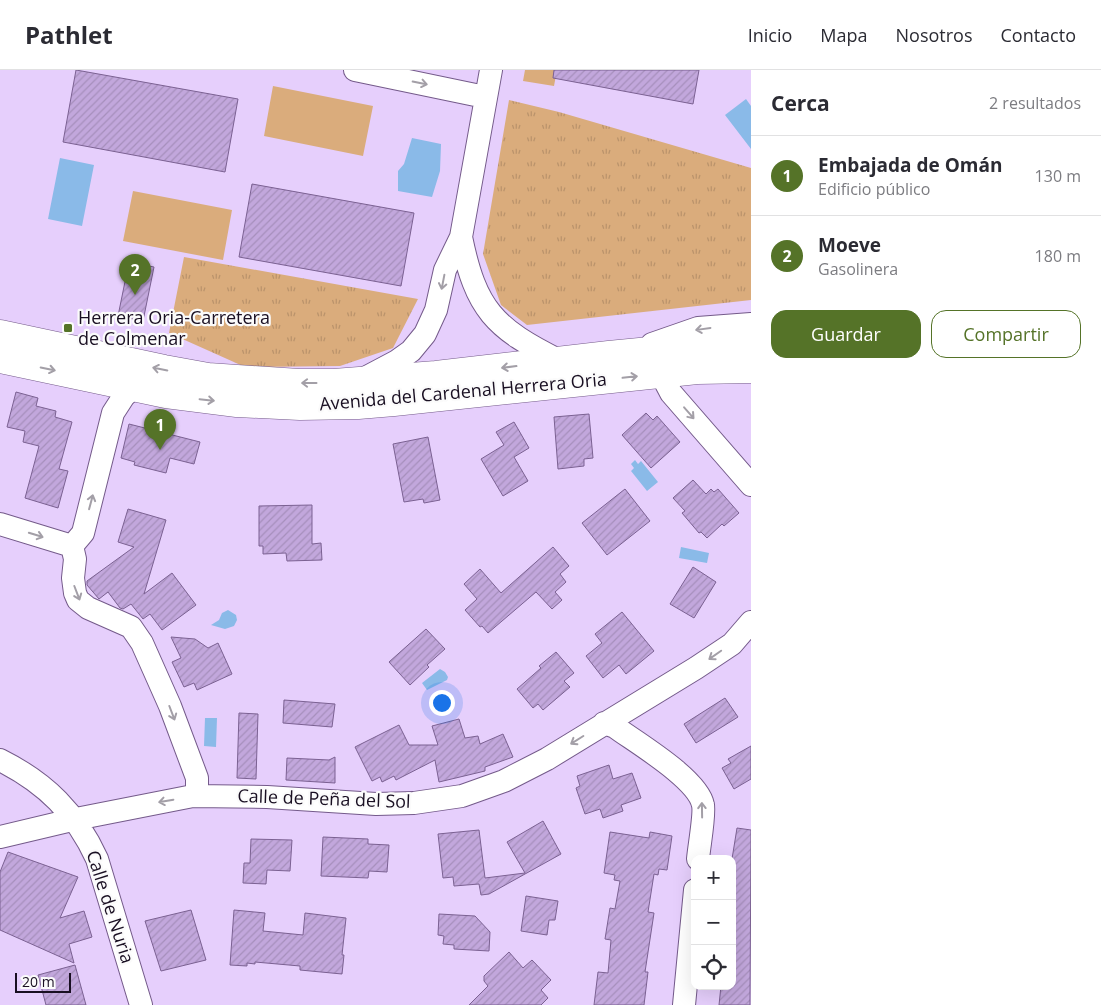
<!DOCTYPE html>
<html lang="es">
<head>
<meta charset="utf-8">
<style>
  body { margin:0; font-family:"Open Sans",sans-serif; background:#f7f7f7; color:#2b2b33 }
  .controls { position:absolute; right:15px; bottom:15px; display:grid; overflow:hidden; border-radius:10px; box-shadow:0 5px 20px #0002 }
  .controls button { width:45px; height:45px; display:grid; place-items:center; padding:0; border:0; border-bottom:1px solid #e1e1e2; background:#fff; color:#2b2b33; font:25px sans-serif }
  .scale { position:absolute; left:15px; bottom:12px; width:56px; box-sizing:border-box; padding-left:5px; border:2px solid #190f22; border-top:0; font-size:14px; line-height:18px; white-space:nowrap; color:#190f22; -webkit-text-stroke:4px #fbfbfb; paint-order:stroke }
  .you { position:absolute; left:441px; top:632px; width:18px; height:18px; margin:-12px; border:4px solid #fff; border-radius:50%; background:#1a73e8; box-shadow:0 0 0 8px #1a73e833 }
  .badge { display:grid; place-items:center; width:32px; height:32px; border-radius:50%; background:#557328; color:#fff; font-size:16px; font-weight:700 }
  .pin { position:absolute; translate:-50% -41px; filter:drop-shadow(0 1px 2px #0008) }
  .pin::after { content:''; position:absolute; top:26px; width:18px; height:15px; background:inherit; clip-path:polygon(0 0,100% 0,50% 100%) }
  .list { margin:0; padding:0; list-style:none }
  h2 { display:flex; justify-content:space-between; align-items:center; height:65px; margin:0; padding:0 20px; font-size:21px }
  h2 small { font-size:16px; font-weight:400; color:#7c7c81 }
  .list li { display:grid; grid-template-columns:32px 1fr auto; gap:15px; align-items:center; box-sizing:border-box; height:80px; padding:0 20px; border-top:1px solid #e1e1e2 }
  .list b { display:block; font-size:19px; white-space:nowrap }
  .list p { margin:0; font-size:16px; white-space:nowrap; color:#7c7c81 }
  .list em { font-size:16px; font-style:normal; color:#7c7c81 }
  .actions { display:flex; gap:10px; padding:15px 20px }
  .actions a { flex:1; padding:11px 0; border:1px solid #557328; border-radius:15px; text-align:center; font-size:18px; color:#557328 }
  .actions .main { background:#557328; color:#fff }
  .icon { flex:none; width:28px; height:28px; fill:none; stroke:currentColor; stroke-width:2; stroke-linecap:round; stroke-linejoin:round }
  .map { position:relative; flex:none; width:751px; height:935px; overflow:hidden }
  header { display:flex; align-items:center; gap:30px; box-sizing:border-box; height:70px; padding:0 25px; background:#fff; border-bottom:1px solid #e1e1e2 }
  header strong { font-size:24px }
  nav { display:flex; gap:28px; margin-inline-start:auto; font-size:18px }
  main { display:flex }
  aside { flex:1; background:#fff }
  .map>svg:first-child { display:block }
  .grass { fill:#daac7c }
  .park { fill:url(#park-tufts) }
  .water { fill:#8abae8 }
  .building { fill:url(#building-hatch); stroke:#7b6192 }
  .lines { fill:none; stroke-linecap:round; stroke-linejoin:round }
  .minor-casing { stroke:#745a8a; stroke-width:24 }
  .secondary-casing { stroke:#745a8a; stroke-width:29 }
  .minor { stroke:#fff; stroke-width:22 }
  .secondary { stroke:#fff; stroke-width:28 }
  .oneway { stroke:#a39fa7 }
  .poi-dot { fill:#557328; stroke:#fbfbfb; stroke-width:2 }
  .labels { text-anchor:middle; stroke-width:4.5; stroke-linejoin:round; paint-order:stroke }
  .poi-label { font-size:18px; fill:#190f22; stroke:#fbfbfb; text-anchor:start }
  .street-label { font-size:18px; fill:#190f22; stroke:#fbfbfb }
</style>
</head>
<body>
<header>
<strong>Pathlet</strong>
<nav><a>Inicio</a><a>Mapa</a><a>Nosotros</a><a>Contacto</a></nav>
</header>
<main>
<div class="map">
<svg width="751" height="935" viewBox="0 0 751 935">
  <defs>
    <pattern id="park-tufts" width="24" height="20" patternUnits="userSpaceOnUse" patternTransform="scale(1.25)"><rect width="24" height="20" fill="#daac7c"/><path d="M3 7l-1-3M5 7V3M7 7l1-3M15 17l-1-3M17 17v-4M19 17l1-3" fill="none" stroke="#ba936b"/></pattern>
    <pattern id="building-hatch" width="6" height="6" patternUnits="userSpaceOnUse" patternTransform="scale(1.25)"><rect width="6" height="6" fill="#c2a7dc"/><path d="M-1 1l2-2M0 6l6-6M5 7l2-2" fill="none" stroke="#a68fbc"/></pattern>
  </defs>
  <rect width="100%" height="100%" fill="#e6cffc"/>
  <!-- grass -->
  <path class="grass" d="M525,0H557L554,16L523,11Z
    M273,16L373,36L363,86L264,66Z
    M133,121L232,140L223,190L123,171Z"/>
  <!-- park -->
  <path class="park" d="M509,30L559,42L751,98V230L527,255L501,235L483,184Z
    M184,187L418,229L393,278L340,296L245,297L169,263Z"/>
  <!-- water -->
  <path class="water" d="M746,29L751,36V79L725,45Z
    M412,68L441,74L440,101L432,127L398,121V101L404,94Z
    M60,88L94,95L82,156L48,149Z
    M635,390L638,394L641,391L658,412L647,421L631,401L634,398L631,394Z
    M681,477L709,483L707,493L679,488Z
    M228,540L236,545L237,550L234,556L225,559L211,555L219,550L222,543Z
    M440,599L445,602L448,607L447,610L427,620L422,613Z
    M205,648H217L216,677L204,676Z"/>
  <!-- building -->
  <path class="building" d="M76,0L238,29L225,102L63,72Z
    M554,0H699L693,34L553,8Z
    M252,114L414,143L401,216L239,187Z
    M129,192L154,197L143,251L118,246Z
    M16,322L38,328L36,336L56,341L55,347L72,352L59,399L68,401L58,438L25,428L39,376L23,372L25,361L7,357Z
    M646,343L653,350L657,346L680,372L651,398L622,365Z
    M589,344L593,388L584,389V396L558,399L554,347Z
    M514,352L529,378L514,387L528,411L503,426L481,389L504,375L496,362Z
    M129,354L200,372L194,394L170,388L166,403L134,395L135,392L121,388Z
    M428,367L440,430L424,433L423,429L404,432L393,374Z
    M693,410L706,424L711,419L714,422L718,419L739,443L724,456L722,454L707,468L701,462L699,463L682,443L685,441L673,428Z
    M625,419L650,451L607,485L582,453Z
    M312,435V474L321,473L322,490L287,491L286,483L263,484V476H259V436Z
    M128,439L166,450L144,524L172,503L196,535L162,560L150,544L143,549L131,534L123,539L120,538L108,522L99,529L87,515V511L134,477L118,472Z
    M553,477L569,496L560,504L566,512L555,522L562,530L552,539L536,522L488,563L482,556L480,557L465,540L477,529L464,514L480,499L501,523Z
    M693,497L716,512L694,548L670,534Z
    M622,542L654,581L626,604L619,595L603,608L586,586L602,573L595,564Z
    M426,559L445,579L427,595L429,597L410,615L389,592Z
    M171,567L195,569L208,578L218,573L232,604L197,620L194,613L184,617L172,592L181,588Z
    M556,582L574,603L564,611L570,617L543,640L538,634L533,638L517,619L541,598L539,596Z
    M725,628L738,647L696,673L684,654Z
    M284,630L335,634L332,657L283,653Z
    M239,643L258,644L256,709L237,708Z
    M459,649L465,668L478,666L480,674L503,664L513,687L485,697V701L439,712L435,690L396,710L394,706L382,712L380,707L372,711L355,677L399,655L409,675H438L432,656Z
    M751,676V709L734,719L722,698L731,693L728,689Z
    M335,687V713L286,710L287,688L329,690Z
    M609,695L613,709L632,703L641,728L621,735L623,741L603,748L600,739L585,744L576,718L580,716L577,706Z
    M543,751L561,784L489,824L481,825L479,814L454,816L453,807L443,808L438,764L479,760L485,808L525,803L507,772Z
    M737,758L751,760L750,935H719L721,916H732V789Z
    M610,762L649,768L650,762L672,766L667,800L659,799L658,805L654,804L648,842L654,843L645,902H648L644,935H594L598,902L608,903L611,870L605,869L610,838L615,839L620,811L614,810L615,805L604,803Z
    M323,767L368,769V774L389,775L387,802L369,801L368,808L321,806Z
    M251,769L292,770L290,801L267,800L266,814L243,813L244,793H250Z
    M8,782L78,807L60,848L84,841L92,867L69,874L74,893L0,860V802Z
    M526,826L558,831L555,850H549L547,865L521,861Z
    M191,840L206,890L161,901L145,851Z
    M234,840L265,843L263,861L303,865L305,843L346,848L342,885H344L342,904L300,900V896L255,892V894L247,893V896L230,895Z
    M439,844L475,846L490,862L489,881L454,879V875L443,874L444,866L438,865Z
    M509,882L523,898L532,890L551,910L541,920L548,928L541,935H469L488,916L484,911V906Z
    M75,895L86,935H46L38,905Z"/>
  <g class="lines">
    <!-- minor casing -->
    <g class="minor-casing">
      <path id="minor" d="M355,0L485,27
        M461,167C476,240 494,258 560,291
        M652,274L698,258L751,254
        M661,304L671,323L751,415
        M363,309L397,291L411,281L425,264L436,240L445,200L461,167L491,0
        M0,454L72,476
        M72,476L75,489L73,508L75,523L78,530L88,538L131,557L142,573L170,636L197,708V720L193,726
        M72,476L83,463L113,343L124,326L133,318
        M604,653L615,657C637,673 698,709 703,735C705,744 699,777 698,789
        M0,690C46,713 76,743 97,789L141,935
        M0,767L76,749L193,726L267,727L376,734L414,733L462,726L504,711L547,689L696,598L732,574L751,552
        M684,935L695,820"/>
    </g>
    <!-- secondary casing -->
    <g class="secondary-casing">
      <path id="secondary" d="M0,264L164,299L208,307L299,313H334L436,305L609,285L733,273H751
        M0,289L166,324L237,333L300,336L358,335L394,332L697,300L751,299"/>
    </g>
    <!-- minor -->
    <use href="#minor" class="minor"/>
    <!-- secondary -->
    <use href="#secondary" class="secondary"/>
  </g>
  <!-- one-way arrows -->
  <defs><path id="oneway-shaft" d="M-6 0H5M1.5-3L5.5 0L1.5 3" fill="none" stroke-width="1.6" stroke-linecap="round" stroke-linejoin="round" transform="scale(1.25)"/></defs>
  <g class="oneway">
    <use href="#oneway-shaft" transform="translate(420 13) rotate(11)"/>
    <use href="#oneway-shaft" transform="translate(443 212) rotate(101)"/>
    <use href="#oneway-shaft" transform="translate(703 259) rotate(172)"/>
    <use href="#oneway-shaft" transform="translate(509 297) rotate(173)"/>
    <use href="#oneway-shaft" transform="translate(48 299) rotate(12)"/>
    <use href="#oneway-shaft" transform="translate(160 299) rotate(-169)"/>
    <use href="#oneway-shaft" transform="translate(630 307) rotate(-6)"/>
    <use href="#oneway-shaft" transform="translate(309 313) rotate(180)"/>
    <use href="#oneway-shaft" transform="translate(207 330) rotate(6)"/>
    <use href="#oneway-shaft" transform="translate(689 343) rotate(49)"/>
    <use href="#oneway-shaft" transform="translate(91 432) rotate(-75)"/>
    <use href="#oneway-shaft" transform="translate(36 465) rotate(17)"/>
    <use href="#oneway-shaft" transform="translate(77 523) rotate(69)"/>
    <use href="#oneway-shaft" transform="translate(715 585) rotate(145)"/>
    <use href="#oneway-shaft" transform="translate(172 643) rotate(69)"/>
    <use href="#oneway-shaft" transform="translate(577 670) rotate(148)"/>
    <use href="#oneway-shaft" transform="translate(166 731) rotate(170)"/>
    <use href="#oneway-shaft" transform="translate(702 740) rotate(-91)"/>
  </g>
  <!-- markers -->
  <rect class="poi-dot" x="63" y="253" width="10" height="10" rx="2.5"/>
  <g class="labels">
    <!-- poi labels -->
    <g class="poi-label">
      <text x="78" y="254">Herrera Oria-Carretera<tspan x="78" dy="21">de Colmenar</tspan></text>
    </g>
    <!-- street labels -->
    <g class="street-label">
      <text transform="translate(463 322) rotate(-5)" y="6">Avenida del Cardenal Herrera Oria</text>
      <text transform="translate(324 729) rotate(2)" y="6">Calle de Peña del Sol</text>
      <text transform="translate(110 837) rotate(72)" y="6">Calle de Nuria</text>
    </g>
  </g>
</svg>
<div class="controls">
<button>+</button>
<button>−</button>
<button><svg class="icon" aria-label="locate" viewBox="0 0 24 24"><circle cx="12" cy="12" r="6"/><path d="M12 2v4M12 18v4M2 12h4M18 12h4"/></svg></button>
</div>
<div class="scale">20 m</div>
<div class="you"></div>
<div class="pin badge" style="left:160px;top:380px">1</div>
<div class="pin badge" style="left:135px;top:225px">2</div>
</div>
<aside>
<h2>Cerca<small>2 resultados</small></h2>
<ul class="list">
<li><span class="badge">1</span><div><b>Embajada de Omán</b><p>Edificio público</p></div><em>130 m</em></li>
<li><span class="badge">2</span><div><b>Moeve</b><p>Gasolinera</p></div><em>180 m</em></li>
</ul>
<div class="actions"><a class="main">Guardar</a><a>Compartir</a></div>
</aside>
</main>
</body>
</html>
